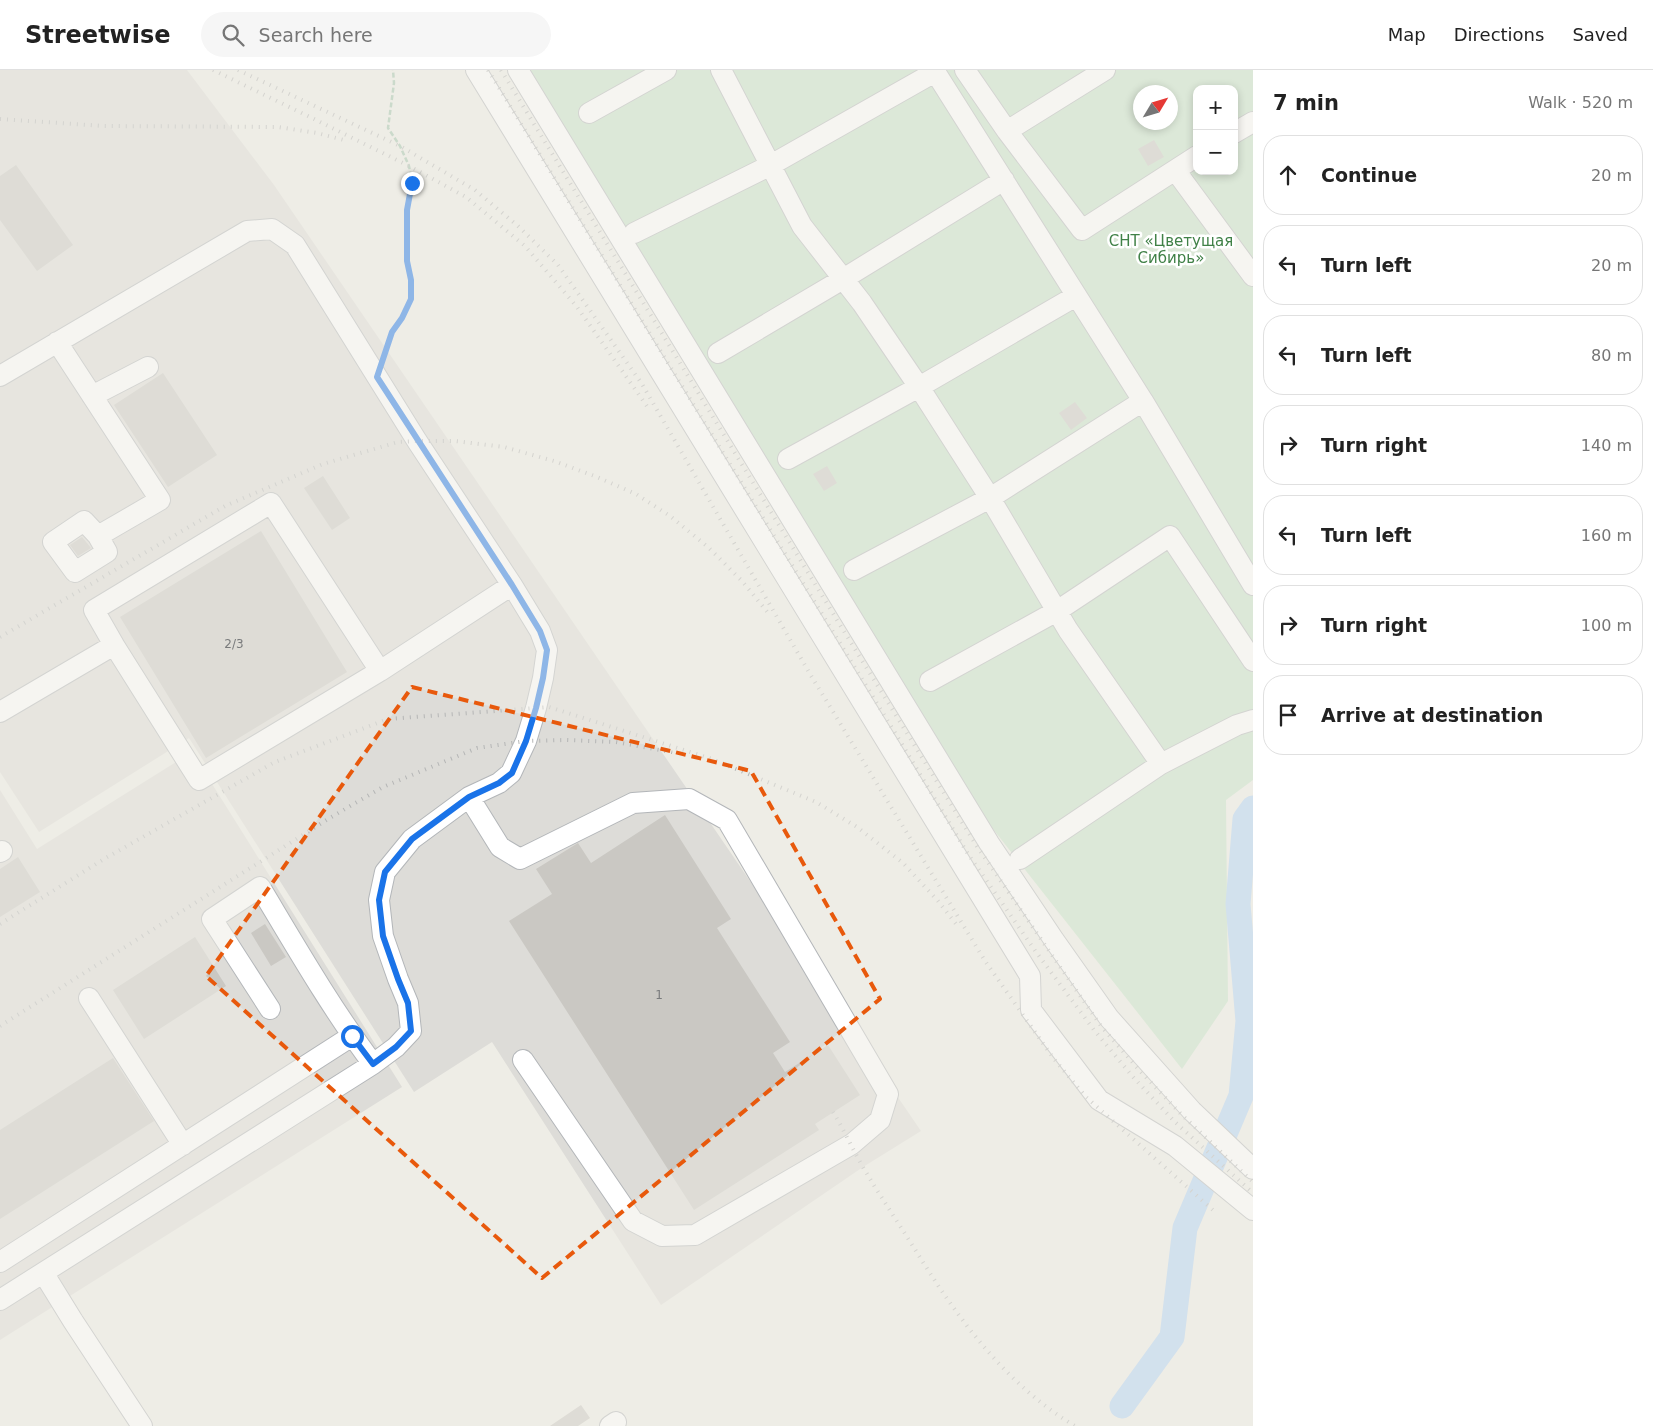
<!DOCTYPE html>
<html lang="en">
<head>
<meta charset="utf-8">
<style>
  body { margin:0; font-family:"DejaVu Sans",sans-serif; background:#f6f6f6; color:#222 }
  .controls { position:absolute; right:15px; top:15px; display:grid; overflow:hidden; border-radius:10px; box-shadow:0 2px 8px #0003 }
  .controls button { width:45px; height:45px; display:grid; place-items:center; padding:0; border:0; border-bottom:1px solid #e0e0e0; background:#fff; color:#222; font:25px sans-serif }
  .compass { position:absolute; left:1133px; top:15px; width:45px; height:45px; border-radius:50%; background:#fff; box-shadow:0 2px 8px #0003; rotate:52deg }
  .stop { position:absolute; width:15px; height:15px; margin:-11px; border:4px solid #1a73e8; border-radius:50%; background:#fff }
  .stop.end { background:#1a73e8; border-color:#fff; box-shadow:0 1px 5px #0008 }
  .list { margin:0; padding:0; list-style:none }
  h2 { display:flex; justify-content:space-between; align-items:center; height:65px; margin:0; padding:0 20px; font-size:21px }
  h2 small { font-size:16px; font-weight:400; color:#767676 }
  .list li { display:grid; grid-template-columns:32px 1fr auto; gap:15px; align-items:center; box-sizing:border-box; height:80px; margin:0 10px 10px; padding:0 10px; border:1px solid #e0e0e0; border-radius:20px }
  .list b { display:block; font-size:19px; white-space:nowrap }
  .list em { font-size:16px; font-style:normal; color:#767676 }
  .icon { flex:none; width:28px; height:28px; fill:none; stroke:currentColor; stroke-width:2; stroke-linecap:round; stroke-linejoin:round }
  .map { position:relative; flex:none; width:1253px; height:1356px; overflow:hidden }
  header { display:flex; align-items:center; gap:30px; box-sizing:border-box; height:70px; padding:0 25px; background:#fff; border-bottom:1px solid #e0e0e0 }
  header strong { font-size:24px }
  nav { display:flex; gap:28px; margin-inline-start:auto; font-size:18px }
  .search { width:350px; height:45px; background:#f6f6f6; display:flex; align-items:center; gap:12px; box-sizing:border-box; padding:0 18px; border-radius:28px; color:#767676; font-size:19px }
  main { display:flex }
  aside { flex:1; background:#fff }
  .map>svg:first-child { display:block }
  .industrial { fill:#dddcd8 }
  .green { fill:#c6e3c8; fill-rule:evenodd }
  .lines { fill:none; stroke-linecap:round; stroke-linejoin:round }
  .river { stroke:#b0d2f5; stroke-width:25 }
  .building { fill:#cac8c3 }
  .minor-casing { stroke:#b3b6b9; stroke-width:22 }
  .path { stroke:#a0c3ac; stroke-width:2.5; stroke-dasharray:5 2.5; stroke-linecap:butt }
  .minor { stroke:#fff; stroke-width:20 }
  .rail { stroke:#b4b5b5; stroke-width:4; stroke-dasharray:1 6; stroke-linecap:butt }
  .route { stroke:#1a73e8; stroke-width:6 }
  .marked { fill:none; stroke:#e8590c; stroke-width:4; stroke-dasharray:10 6; stroke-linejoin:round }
  .labels { text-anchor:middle; stroke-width:5; stroke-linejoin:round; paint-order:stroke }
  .number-label { font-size:12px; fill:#797b7c }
  .park-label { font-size:15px; fill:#408147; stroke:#fff }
</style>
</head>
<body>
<header>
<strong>Streetwise</strong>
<div class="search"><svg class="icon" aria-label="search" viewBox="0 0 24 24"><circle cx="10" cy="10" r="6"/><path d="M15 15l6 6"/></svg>Search here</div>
<nav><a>Map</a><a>Directions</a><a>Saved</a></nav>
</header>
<main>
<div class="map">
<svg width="1253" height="1356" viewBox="0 0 1253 1356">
  <rect width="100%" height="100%" fill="#eeede6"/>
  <!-- industrial -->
  <path class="industrial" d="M0,0H187L274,115L921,1061L863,1097L661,1235L492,972L414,1022L189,668L39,762L0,702Z
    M192,682L402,1017L0,1270V720L37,779Z"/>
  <!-- green -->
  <path class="green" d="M524,0H1253V710L1226,730L1228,931L1182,999L941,693ZM1197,19H1234V101H1197ZM1140,22H1170V52H1140Z"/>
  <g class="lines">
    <!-- river -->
    <path class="river" d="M1122,1336L1172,1267L1185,1158L1241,1026L1248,951L1238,834L1245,749L1253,738"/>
  </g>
  <!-- building -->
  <path class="building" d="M1154,70L1164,87L1148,96L1138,79Z
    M16,95L73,175L37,201L0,150V106Z
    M163,303L217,385L168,417L114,335Z
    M1075,332L1087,348L1071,360L1059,343Z
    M827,396L837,413L824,421L813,404Z
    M323,406L350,448L332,460L304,418Z
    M261,461L347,602L206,688L120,547Z
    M82,467L91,478L78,486L70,475Z
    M665,745L731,849L717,858L790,972L773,983L785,1002L828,975L860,1025L815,1054L819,1060L694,1140L509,851L552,824L536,799L578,773L591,793Z
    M18,787L40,822L0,847V799Z
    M265,854L286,887L271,896L251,863Z
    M195,867L226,916L144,969L113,920Z
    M113,988L154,1051L0,1149V1060Z
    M581,1335L590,1348L578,1356H550Z"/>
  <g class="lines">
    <!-- minor casing -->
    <g class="minor-casing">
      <path id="minor" d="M476,0L1030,906L1031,940L1099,1030L1175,1076L1253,1140
        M518,0L989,773L1054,870L1109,948L1192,1041L1253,1099
        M721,0L802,156L862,233L919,317L990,428L1068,560L1161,694
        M934,0L1143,331L1253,515
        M965,0L1007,61L1082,160L1197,86
        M589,43L666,0
        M1007,61L1105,0
        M1234,63L1253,52
        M1175,100L1253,206
        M634,163L769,96L935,2
        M57,272L160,430L98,466L84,451L53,472L75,502L107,482L98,466
        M718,283L843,209L1004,110
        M0,306L247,161L272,159L295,175L417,371L512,515L540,561L547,580L543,608L536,638L526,671L511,703L499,713L469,727L412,769L385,802L379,830L383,866L398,909L408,933L411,961L396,977L373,994L0,1230
        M92,326L148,297
        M788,389L919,317L1076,226
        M854,500L990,428L1143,331
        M114,575L199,710L380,601
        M930,611L1057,541L1170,466L1253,591
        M0,642L114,575L94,540L271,433L380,601L512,515
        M469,727L500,777L520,789L633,733L689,729L727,750L888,1024L880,1050L852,1074L695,1165L662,1166L633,1151L523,990
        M0,782L2,781
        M1020,789L1161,694L1237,655L1253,650
        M89,928L183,1075
        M270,939L212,849L260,817C296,877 331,938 373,994
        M0,1192L352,966
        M44,1204L73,1251L142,1356
        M610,1356L616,1352"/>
    </g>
    <!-- path -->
    <path class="path" d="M383,286L392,262L403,248L411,229V210L407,191V140L412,113L409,96L400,76L388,58L394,13L393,0"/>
    <!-- minor -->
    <use href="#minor" class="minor"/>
    <!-- rail -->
    <path class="rail" d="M213,0L312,48L409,96L466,127L525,176L577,237L649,339
      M238,0L400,76L475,120L518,156L558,195L642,314L810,604L985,891L1054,989L1086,1027L1214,1141
      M488,0L897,666L968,784L1036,882L1094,960L1133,1007L1175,1052L1253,1123
      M501,0L837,550L978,778L1101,956L1140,1001L1182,1045L1253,1112
      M0,49L104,56L278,57L317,63L348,71
      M0,567L225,436L323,394L398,372L417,371H455L504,377L554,391L597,407L636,424L670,446L708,477L742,511L769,544
      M0,854L104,789L275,692L388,649L549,637L712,689L816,732L857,757L903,793L938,831L956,854
      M0,956L328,749L383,717L477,678L526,671L566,670L616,672L677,683
      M833,1042C844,1060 853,1080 864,1099C879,1124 895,1148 911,1173C954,1243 1003,1313 1075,1356"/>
  </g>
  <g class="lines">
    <!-- route -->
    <path class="route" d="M352,966L373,994L396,977L411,961L408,933L398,909L383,866L379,830L385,802L412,769L469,727L499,713L512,703L526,671L536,638L543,608L547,580L540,561L512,515L377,307L392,262L402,248L411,229V210L407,191V140L412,113"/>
  </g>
  <!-- marked area -->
  <path d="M0 0H1253V1356H0ZM412,617L751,701L880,929L542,1208L206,906Z" fill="#eeede6" fill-opacity=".55" fill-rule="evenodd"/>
  <path class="marked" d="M412,617L751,701L880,929L542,1208L206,906Z"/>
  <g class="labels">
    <!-- number labels -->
    <g class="number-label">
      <text x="234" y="578">2/3</text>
      <text x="659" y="929">1</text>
    </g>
    <!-- park labels -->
    <g class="park-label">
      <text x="1171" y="176">СНТ «Цветущая<tspan x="1171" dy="17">Сибирь»</tspan></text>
    </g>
  </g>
</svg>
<div class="controls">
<button>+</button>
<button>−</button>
</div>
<svg class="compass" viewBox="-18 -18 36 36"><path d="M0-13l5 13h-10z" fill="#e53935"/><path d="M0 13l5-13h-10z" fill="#767676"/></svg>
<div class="stop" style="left:352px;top:966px"></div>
<div class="stop end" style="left:412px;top:113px"></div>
</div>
<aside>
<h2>7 min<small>Walk · 520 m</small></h2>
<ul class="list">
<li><svg class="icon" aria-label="ahead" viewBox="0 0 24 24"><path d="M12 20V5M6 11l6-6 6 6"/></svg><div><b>Continue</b></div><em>20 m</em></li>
<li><svg class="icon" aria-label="left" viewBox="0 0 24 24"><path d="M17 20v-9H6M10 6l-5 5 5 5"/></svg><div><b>Turn left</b></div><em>20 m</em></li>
<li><svg class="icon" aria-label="left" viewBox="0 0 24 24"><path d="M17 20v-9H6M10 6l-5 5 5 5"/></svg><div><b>Turn left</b></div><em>80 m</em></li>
<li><svg class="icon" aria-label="right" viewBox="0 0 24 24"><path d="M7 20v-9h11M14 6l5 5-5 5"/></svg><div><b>Turn right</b></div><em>140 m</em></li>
<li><svg class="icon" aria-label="left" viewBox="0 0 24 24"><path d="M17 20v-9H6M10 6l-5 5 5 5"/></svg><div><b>Turn left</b></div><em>160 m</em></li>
<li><svg class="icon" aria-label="right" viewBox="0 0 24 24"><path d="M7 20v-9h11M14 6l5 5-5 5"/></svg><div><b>Turn right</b></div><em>100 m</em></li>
<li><svg class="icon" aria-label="arrive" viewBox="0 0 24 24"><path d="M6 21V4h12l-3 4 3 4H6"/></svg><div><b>Arrive at destination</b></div></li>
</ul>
</aside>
</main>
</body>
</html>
